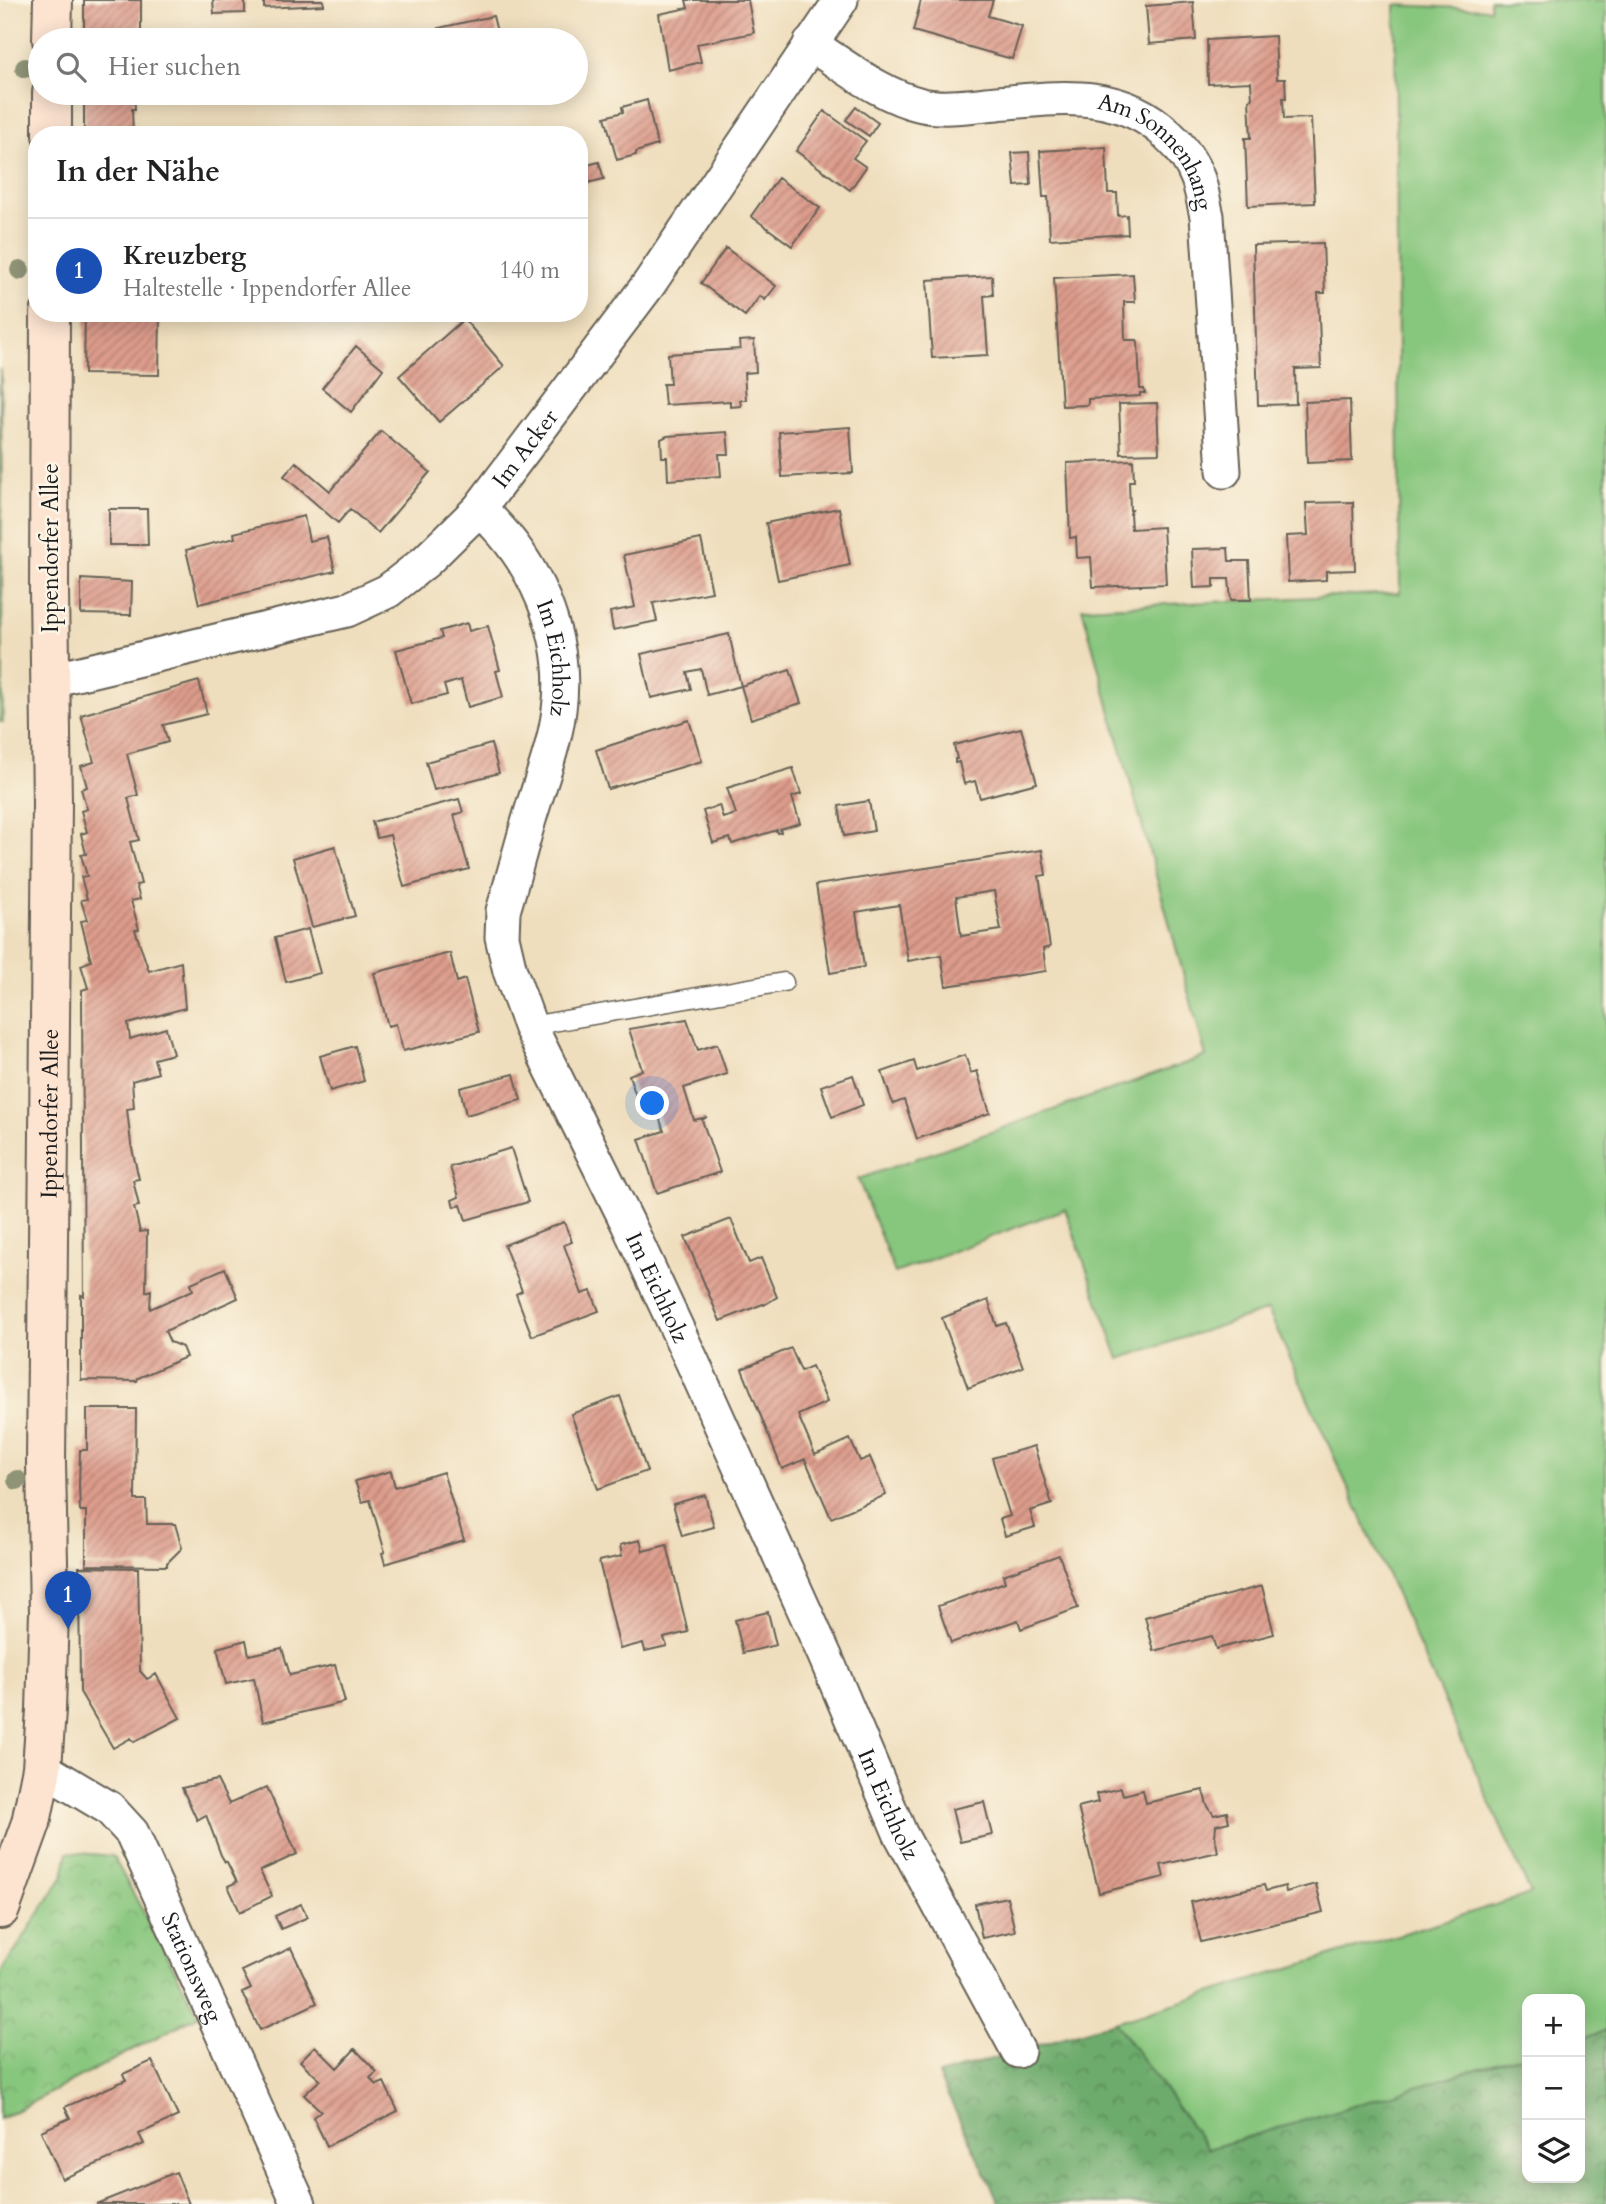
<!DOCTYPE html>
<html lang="de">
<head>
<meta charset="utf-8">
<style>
  body { margin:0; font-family:Cardo,serif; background:#f2f2f2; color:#222 }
  .controls { position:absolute; right:21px; bottom:21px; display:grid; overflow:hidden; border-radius:14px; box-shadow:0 4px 18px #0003 }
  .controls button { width:63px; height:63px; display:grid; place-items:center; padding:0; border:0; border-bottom:2px solid #e0e0e0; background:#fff; color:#222; font:35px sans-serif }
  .you { position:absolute; left:653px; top:1104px; width:24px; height:24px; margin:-18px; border:5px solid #fff; border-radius:50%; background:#1a73e8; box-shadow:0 0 0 10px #1a73e833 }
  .badge { display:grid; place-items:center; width:46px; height:46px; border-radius:50%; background:#b5179e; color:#fff; font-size:23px; font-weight:700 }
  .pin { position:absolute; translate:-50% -58px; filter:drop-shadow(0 2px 4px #0008) }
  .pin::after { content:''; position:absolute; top:37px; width:24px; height:21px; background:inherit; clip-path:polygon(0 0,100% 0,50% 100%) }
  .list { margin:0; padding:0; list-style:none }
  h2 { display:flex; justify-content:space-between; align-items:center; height:91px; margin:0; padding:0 28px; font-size:30px }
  h2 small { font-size:23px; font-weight:400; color:#767676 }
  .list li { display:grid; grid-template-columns:46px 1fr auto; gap:21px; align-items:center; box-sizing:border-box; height:105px; padding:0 28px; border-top:2px solid #e0e0e0 }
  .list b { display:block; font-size:26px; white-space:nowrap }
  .list p { margin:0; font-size:23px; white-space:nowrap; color:#767676 }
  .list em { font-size:23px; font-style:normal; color:#767676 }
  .icon { flex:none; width:38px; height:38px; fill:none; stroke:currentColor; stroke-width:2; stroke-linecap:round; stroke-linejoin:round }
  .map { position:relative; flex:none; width:1606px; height:2204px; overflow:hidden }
  .search { position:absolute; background:#fff; box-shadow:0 4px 18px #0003; left:28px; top:28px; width:560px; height:77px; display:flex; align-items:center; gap:18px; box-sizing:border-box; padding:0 24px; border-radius:38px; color:#767676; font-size:26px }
  .panel { position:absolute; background:#fff; box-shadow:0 4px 18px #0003; left:28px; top:126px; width:560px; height:196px; border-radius:28px }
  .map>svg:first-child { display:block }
  .green { fill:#87c67d; stroke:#52714c; stroke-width:2 }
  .forest { fill:url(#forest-crowns); stroke:#446444; stroke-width:2 }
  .cemetery { fill:url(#cemetery-stones); stroke:#52714c; stroke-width:2 }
  .park { fill:url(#park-crowns); stroke:#52714c; stroke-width:2 }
  .building { fill:url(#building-hatch); fill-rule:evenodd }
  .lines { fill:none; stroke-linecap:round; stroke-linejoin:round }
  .lane-casing { stroke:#666054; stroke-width:21 }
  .street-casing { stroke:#666054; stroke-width:37 }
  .secondary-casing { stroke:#666054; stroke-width:42 }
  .lane { stroke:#fff; stroke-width:18 }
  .street { stroke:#fff; stroke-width:33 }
  .secondary { stroke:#fde4d1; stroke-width:38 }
  .tree { fill:#8f9477 }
  .labels { text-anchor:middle; stroke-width:5; stroke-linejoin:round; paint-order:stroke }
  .street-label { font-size:23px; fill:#1c1c1c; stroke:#fcf5e5 }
</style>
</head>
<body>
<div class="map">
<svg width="1606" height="2204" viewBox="0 0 1606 2204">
  <defs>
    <pattern id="forest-crowns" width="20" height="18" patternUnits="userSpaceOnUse" patternTransform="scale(1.75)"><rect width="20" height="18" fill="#6dab6c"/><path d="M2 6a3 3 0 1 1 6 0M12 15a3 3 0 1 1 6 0" fill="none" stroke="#598a58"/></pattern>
    <pattern id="cemetery-stones" width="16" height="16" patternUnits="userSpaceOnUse" patternTransform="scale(1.75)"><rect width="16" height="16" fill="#87c67d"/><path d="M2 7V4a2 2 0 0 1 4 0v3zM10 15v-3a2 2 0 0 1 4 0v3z" fill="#74aa6b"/></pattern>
    <pattern id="park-crowns" width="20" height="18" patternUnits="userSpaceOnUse" patternTransform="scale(1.75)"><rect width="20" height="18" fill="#87c67d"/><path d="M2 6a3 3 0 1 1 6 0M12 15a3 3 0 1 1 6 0" fill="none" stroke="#74aa6b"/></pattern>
    <pattern id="building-hatch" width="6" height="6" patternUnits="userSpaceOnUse" patternTransform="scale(1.75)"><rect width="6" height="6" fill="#dd9c8c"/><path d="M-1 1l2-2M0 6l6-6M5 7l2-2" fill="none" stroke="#b27e72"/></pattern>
  </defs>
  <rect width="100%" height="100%" fill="#fcf5e5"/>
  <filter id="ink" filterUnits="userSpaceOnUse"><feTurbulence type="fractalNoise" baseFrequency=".0143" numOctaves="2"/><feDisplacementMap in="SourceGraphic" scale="14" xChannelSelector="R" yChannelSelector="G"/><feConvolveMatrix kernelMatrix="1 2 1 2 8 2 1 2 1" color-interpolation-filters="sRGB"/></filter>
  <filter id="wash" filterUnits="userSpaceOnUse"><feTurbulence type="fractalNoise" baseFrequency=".00686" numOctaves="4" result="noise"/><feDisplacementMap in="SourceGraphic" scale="28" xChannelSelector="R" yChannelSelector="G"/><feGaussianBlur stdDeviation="1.57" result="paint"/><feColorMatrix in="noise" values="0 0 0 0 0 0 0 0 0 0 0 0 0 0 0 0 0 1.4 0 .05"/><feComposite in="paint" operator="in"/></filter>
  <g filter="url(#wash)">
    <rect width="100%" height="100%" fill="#efdebd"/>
    <!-- green -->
    <path class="green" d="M1490,0H1606V2031L1580,2038V1999H1527V2054L1208,2149L1115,2022L1531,1894L1268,1310L1119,1359L1065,1209L895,1273L858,1179L1206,1056L1082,608L1400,593L1395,5L1490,9Z"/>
    <!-- forest -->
    <path class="forest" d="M1115,2022L1208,2149L1527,2054V2178H1580V2038L1606,2031V2204H1000L938,2075Z"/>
    <!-- cemetery -->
    <path class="cemetery" d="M0,370L1,371L3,722H0Z"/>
    <!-- park -->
    <path class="park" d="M68,1852L113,1856L199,2015L0,2119V1974L63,1876Z"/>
    <g id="blocks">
      <!-- building -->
      <path class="building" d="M84,0H141V35L134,36V40H84Z
        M213,0H245V13L214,14Z
        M264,0H323L324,5L264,8Z
        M686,0H748L754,33L697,44L701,62L668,70L659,14L688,8Z
        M921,0H993L988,16L1022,26L1012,59L913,31Z
        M1193,2L1196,40L1149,44L1146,6Z
        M493,16L499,40H441L439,28Z
        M1275,36L1277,79H1285L1286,98H1283L1284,119L1311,118L1315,203L1248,206L1245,138H1251L1249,100L1252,99L1251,82L1208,84L1207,40Z
        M84,93H134L135,109H132L133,135H84Z
        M647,100L657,145L636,152V155L617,160L605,117L623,112L622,107Z
        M856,107L878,123L869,136L846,120Z
        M824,111L866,141L853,158L866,167L850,190L796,151Z
        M1106,147L1108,193H1117L1118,216L1127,215L1128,234L1050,239L1048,197H1043L1040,151Z
        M1029,152L1031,185L1015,186L1012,153Z
        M599,162L604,179L579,185V167Z
        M778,178L820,208L792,246L751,216Z
        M1323,243L1325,293H1318L1321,368L1295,369L1296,404L1258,405L1253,245Z
        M726,248L776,286L765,300L760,296L745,316L701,283Z
        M1133,274L1135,302H1124L1125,340H1137L1138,342L1140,389H1144L1145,393H1140V396L1088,399V405L1062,406L1054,278Z
        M992,276L993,295L984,296L988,355L932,358L927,280Z
        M85,313H160L159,375L84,374Z
        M464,319L504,366L439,422L399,376Z
        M754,340L756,372L744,373L746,400H740L741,406L730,407V401L665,405L663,384H670L668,354L740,349L739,341Z
        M356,346L383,369L351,412L322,388Z
        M1350,400L1352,461L1307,463L1305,402Z
        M1157,403L1159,453L1121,454L1119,404Z
        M850,427L853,473L782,477L779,432Z
        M381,431L430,472L378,533L350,509L338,523L284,476L296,462L330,491Z
        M727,432L729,454H719L721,476L668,480L667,457H662L661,439L667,436Z
        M1133,460L1134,481H1129L1130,510H1132L1130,513L1131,529L1163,527L1166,584L1093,587L1091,557L1077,558L1076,537L1070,538L1067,463Z
        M1353,502L1355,570L1326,571V580L1288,582L1286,536L1308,535L1306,503Z
        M839,508L850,565L778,580L766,523Z
        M109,509H147L148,545H109Z
        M304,516L309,541L327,537L335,571L199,604L186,550L235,538L234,533Z
        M701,539L712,592L653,603L657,621L613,630L610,612L635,607L624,555Z
        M1228,548L1229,561H1249L1251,600H1231L1229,579H1214V587L1194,588L1192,549Z
        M81,579L132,582L131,615L81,614Z
        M467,623L469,631L488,626L500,670L496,671L503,697L468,707L461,680L444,685L447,695L411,704L396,650L442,638L440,631Z
        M729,634L741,686L790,670L801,703L751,719L741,686L707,695L701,669L687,672L691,689L651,698L641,654Z
        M199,681L207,714L163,725L168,742L127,754L138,795L128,798L139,840L130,842L141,884L136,885L140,899L131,901L139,929L135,930L149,971L181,962L185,1008L128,1024L130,1039L166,1028L173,1054L154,1059L158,1073L132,1081L134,1108L127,1109L131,1144L139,1179L133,1180L139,1206L134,1207L140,1232L147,1231L146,1292L151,1290L150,1309L193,1290L191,1283L225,1268L238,1298L165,1331L170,1342L182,1347L186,1357L138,1378L137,1381L81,1380V1295L84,1296L82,998V990L88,988L81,965L91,961L81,921L87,920L81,900L87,899L81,877L87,876L81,855L86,854L81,834L87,832L81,811L87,809L81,789L87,787L81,766L94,762L81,715Z
        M689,720L702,761L608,789L596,750Z
        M1021,728L1037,783L980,798L975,781L964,784L959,762L955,763V759H957L954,745Z
        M491,744L499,773L434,790L426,762Z
        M793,768L801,794L792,797L800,823L780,829L781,832L778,833L777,830L732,844L730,838L713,843L703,811L719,805L723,818L736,814L727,788Z
        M459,799L463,812L454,815L469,869L404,887L390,835L377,838L372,822Z
        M869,801L874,831L844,836L839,806Z
        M335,846L355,916L312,927L293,858Z
        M1042,850L1046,875L1039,876L1050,947L1043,949L1046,971L946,986L941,955L908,961L899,905L856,912L864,967L830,973L816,885ZM994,891L1001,930L961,936L956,897Z
        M308,929L320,973L286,982L275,938Z
        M450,953L457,982L465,979L479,1032L403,1051L396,1024L388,1026L374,973Z
        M687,1019L698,1050L717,1044L727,1074L684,1088L694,1120L707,1117L702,1120L720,1172L657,1193L639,1139L664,1131L653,1100L639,1105L629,1075L642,1070L629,1029Z
        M355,1046L364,1081L330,1091L320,1056Z
        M965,1055L971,1073L977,1071L990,1113L917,1139L904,1100L893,1104L882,1072L914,1061L917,1071Z
        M514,1074L521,1100L466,1115L460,1088Z
        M853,1075L863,1105L832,1117L821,1086Z
        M511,1148L528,1202L466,1220L461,1205L454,1207L452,1200L459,1197L450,1167Z
        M731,1219L749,1263L761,1258L777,1297L764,1305L763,1304L720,1321L685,1237Z
        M564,1222L572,1242L564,1245L582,1294L591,1291L599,1311L532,1336L516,1294L522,1291L504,1245Z
        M988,1300L997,1326L1006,1323L1023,1367L968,1388L942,1318Z
        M791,1348L801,1371L812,1366L827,1402L798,1415L815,1455L850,1439L860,1461L870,1457L886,1495L831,1518L805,1459L782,1469L742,1369Z
        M620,1396L647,1471L598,1489L571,1414Z
        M87,1409H136L135,1500H146L147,1524H175L182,1548L167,1563V1566L86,1565V1511H80L79,1486L80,1450H87Z
        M1034,1446L1052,1504L1030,1511L1035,1527L1005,1536L1000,1519L1010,1516L992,1458Z
        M391,1471L395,1487L443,1472L464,1540L385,1564L382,1553L385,1552L370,1500L362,1502L355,1481Z
        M705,1495L714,1527L682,1536L673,1504Z
        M640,1540L643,1551L667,1545L688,1632L664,1638L667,1646L645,1651L643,1643L620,1649L599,1561L622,1556L620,1545Z
        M1059,1555L1078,1608L1021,1629L1018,1620L951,1643L938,1606L1005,1582L1003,1575Z
        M79,1567L138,1568L140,1671L147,1679L156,1674L180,1718L134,1742L131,1738L113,1748L80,1692Z
        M1262,1586L1274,1634L1216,1649L1212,1636L1154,1651L1145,1617Z
        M768,1612L776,1645L743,1653L735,1620Z
        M246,1640L249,1655L282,1648L290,1675L335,1665L345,1702L263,1722L254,1678L226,1684L217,1648Z
        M217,1780L229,1804L267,1787L297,1854L260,1871L272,1896L240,1912L228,1886L237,1882L227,1862H225L221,1855L206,1815L197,1820L182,1788Z
        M1121,1788L1123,1795L1143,1790L1146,1803L1203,1790L1207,1805L1214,1815L1227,1812L1229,1822L1216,1825L1215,1837L1218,1852L1161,1865L1164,1877L1099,1893L1078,1807L1098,1802L1096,1794Z
        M984,1802L992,1835L960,1842L952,1809Z
        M1316,1884L1323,1912L1201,1942L1191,1902L1264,1885L1266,1891L1285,1886L1286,1892Z
        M1007,1897L1015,1931L982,1938L975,1904Z
        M301,1904L308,1917L281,1929L275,1916Z
        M291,1948L317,2003L260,2030L242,1993L251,1989L242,1971Z
        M315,2046L337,2068L355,2049L377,2072L370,2078L377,2085L384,2082L398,2111L327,2146L313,2117L321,2111L304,2095L320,2080L300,2061Z
        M152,2061L178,2116L139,2134L144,2144L62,2179L41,2131L70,2118L65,2107L126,2080L123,2074Z
        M176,2172L189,2204H96Z"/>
    </g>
  </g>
  <g filter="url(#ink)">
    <use href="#blocks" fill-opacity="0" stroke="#666054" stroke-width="2"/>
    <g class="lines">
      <!-- lane casing -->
      <g class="lane-casing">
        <path id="lane" d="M530,1026L784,982"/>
      </g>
      <!-- street casing -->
      <g class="street-casing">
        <g id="street">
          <path id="s1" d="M810,44C845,66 882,96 922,105C946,110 973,105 997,103C1059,98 1119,88 1168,135C1181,147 1192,163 1198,179C1202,191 1204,204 1207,216L1224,471"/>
          <path id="s2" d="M479,509C534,557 569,636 559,710C555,744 541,780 531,813C521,846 513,879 503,911L502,937L510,971L530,1026L628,1224L692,1361L825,1656L900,1833L1018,2051"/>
          <path id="s3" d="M51,680L347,610L388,591L426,561L479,509L649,284L841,0"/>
          <path id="s4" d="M42,1768L109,1808L132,1833L299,2204"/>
        </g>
      </g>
      <!-- secondary casing -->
      <g class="secondary-casing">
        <g id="secondary">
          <path d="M52,40L53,0"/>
          <path d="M52,135V93"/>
          <path id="s5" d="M0,1909L31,1823L42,1768L46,1710L49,1612L46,1463L52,803L49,591L50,313"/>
        </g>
      </g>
      <!-- lane -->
      <use href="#lane" class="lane"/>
      <!-- street -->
      <use href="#street" class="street"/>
      <!-- secondary -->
      <use href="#secondary" class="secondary"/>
    </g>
    <!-- trees -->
    <g class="tree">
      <circle cx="25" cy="68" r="10"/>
      <circle cx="20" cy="270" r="10"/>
      <circle cx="17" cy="1480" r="10"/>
    </g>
  </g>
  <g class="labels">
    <!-- street labels -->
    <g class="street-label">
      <text dy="8" stroke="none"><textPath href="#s1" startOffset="387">Am Sonnenhang</textPath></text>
      <text dy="8" stroke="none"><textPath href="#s3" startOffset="548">Im Acker</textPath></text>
      <text transform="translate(50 548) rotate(-90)" y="8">Ippendorfer Allee</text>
      <text dy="8" stroke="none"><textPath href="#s2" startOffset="172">Im Eichholz</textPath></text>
      <text dy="8" stroke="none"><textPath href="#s5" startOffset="802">Ippendorfer Allee</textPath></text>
      <text dy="8" stroke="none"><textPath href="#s2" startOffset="844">Im Eichholz</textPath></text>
      <text dy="8" stroke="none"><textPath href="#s2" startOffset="1410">Im Eichholz</textPath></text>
      <text dy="8" stroke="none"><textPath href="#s4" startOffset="259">Stationsweg</textPath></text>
    </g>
  </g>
</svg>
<div class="controls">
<button>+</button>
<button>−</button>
<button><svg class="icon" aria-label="layers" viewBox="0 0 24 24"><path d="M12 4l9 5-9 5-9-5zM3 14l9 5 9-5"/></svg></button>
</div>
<div class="you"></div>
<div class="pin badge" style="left:68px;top:1629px;background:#1a4fb4">1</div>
<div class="search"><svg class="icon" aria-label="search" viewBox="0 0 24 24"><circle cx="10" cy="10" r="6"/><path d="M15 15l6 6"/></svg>Hier suchen</div>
<section class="panel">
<h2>In der Nähe<small></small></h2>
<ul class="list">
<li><span class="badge" style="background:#1a4fb4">1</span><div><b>Kreuzberg</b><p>Haltestelle · Ippendorfer Allee</p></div><em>140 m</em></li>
</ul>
</section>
</div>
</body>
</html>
